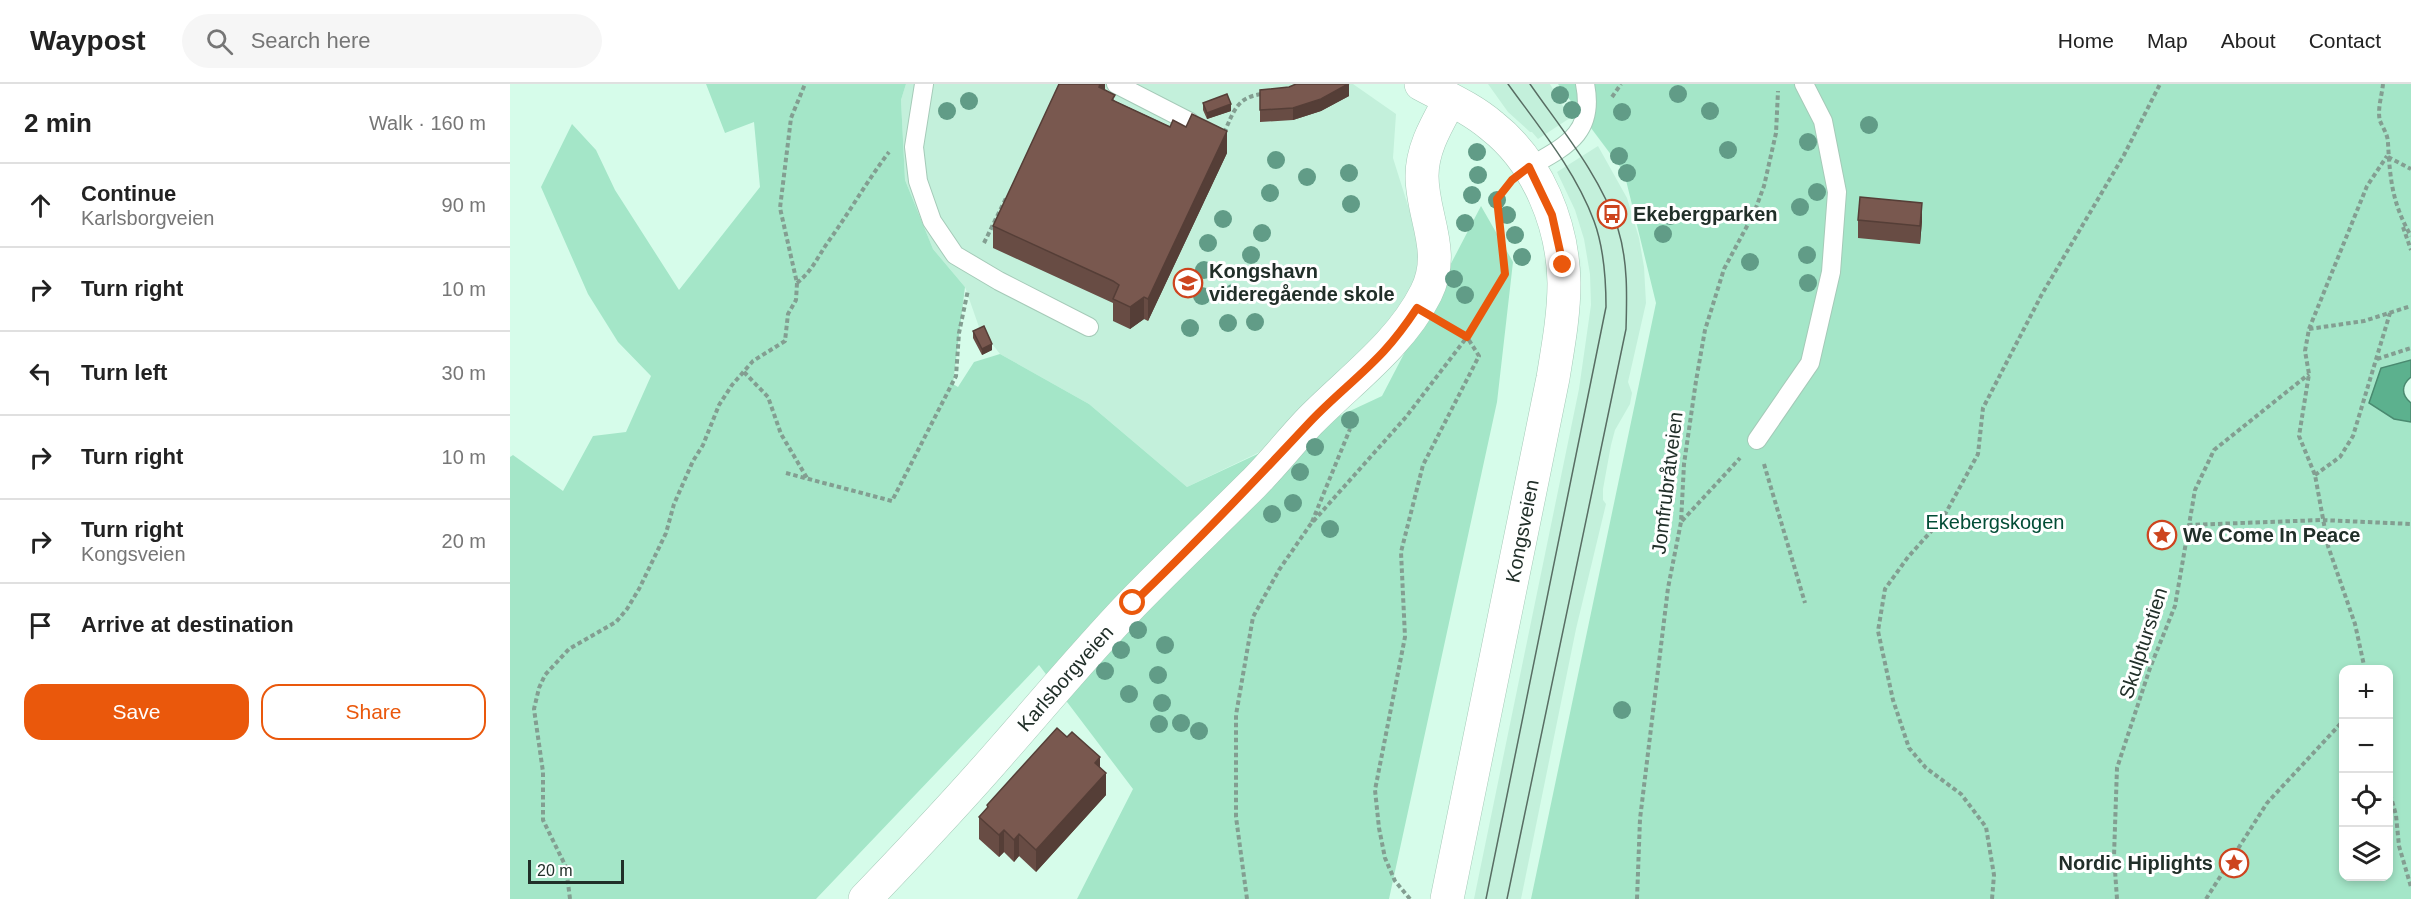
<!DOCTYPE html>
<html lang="en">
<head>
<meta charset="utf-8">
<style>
  body { margin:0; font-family:Helvetica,sans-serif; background:#f6f6f6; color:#222 }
  .controls { position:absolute; right:18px; bottom:18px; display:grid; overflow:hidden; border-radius:12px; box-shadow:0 3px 9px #0003 }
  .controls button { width:54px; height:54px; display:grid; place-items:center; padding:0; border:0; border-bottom:2px solid #e0e0e0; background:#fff; color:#222; font:30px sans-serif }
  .scale { position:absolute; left:18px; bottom:15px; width:96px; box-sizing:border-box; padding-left:6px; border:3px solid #212f29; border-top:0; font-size:16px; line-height:21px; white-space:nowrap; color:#212f29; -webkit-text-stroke:4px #fff; paint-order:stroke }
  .stop { position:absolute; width:18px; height:18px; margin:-14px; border:4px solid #ea580c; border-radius:50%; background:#fff }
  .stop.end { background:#ea580c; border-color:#fff; box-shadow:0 2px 6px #0008 }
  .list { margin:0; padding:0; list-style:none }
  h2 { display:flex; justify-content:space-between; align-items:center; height:78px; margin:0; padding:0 24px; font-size:26px }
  h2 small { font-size:20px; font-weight:400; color:#767676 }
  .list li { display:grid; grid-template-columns:39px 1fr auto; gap:18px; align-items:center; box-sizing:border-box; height:84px; padding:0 24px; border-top:2px solid #e0e0e0 }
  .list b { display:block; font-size:22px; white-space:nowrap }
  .list p { margin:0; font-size:20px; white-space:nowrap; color:#767676 }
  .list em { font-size:20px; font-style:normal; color:#767676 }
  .actions { display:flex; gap:12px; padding:18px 24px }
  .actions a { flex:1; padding:14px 0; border:2px solid #ea580c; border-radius:18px; text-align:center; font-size:21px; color:#ea580c }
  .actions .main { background:#ea580c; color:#fff }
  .icon { flex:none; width:33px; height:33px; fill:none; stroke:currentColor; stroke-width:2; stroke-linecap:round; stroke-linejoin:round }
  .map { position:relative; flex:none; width:1901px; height:815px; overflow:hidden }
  header { display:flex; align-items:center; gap:36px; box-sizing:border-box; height:84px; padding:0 30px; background:#fff; border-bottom:2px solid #e0e0e0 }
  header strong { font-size:28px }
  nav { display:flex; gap:33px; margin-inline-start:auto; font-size:21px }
  .search { width:420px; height:54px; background:#f6f6f6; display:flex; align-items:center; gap:15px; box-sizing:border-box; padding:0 21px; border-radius:33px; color:#767676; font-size:22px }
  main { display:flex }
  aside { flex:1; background:#fff }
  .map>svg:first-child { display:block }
  .built { fill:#c3f0db }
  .green { fill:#a4e6c8; fill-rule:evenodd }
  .water { fill:#5cb18e; stroke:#4a8a70; stroke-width:1.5 }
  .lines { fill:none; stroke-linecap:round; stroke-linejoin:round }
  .lane-casing { stroke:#a5cab8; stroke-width:20 }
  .street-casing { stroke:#a5cab8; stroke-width:34 }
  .secondary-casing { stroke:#a5cab8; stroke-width:34 }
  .path { stroke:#839e91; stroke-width:4; stroke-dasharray:4.5 3; stroke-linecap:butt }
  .lane { stroke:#fff; stroke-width:18 }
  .street { stroke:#fff; stroke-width:33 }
  .secondary { stroke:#fff; stroke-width:33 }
  .tram { stroke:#586d63; stroke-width:1.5 }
  .tree { fill:#619c87 }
  .wall { fill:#684c44 }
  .shaded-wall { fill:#553e37 }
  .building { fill:#79584f; stroke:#553e37; stroke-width:1.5 }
  .route { stroke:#ea580c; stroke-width:8 }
  .labels { text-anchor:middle; stroke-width:6; stroke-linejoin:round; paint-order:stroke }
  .poi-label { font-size:20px; font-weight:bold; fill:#212f29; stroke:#fff; text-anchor:start }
  .street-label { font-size:20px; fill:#212f29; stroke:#fff }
  .park-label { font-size:20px; fill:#024d36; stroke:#fff }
</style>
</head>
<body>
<header>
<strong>Waypost</strong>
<div class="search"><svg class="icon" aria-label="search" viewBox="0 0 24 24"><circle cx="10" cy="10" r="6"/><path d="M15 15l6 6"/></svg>Search here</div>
<nav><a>Home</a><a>Map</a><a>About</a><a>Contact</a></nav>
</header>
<main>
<aside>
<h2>2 min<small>Walk · 160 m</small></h2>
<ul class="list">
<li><svg class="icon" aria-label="ahead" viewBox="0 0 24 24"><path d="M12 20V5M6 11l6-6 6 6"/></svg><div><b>Continue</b><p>Karlsborgveien</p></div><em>90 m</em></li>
<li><svg class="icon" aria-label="right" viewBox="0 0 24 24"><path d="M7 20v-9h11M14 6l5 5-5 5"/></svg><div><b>Turn right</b></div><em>10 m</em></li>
<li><svg class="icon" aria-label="left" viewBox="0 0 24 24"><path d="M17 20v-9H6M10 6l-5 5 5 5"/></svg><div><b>Turn left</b></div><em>30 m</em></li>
<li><svg class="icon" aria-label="right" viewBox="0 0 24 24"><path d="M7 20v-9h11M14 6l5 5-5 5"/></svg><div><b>Turn right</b></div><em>10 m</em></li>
<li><svg class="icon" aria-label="right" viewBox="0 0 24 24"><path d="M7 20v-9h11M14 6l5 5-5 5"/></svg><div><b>Turn right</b><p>Kongsveien</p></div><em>20 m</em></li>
<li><svg class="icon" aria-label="arrive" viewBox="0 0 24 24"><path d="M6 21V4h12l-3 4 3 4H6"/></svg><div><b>Arrive at destination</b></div></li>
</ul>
<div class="actions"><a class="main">Save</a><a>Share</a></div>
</aside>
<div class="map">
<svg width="1901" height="815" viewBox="0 0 1901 815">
  <rect width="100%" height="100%" fill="#d6fcea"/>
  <!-- built -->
  <path class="built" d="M396,0H843L886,30L883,74L910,160L905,195L882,237L756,365L677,403L579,320L490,270L469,243L455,203L423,165L395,96L391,16Z
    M978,0H1040L1060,34L1028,55L1022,48H1020L998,28Z
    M1088,62L1117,114L1129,154L1134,183L1136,219L1118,298L1122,309L1120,320L1105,346L1101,361L1093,405V416L1096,420L1066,545L1011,815H964L1069,305L1081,221L1080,190L1074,155L1065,126L1047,88Z"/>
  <!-- green -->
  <path class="green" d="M196,0H396L391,16L395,96L423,165L455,203L443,300L448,303L464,278L490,270L579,320L677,403L872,312L971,122L1003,178L987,318L879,815H567L623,705L529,581L306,815H0V373L3,371L53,407L83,352L116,348L141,292L108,258L78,210L31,103L62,40L86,66L105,106L169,206L250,103L244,38L215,49Z
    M1048,0H1901V276L1871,284L1866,300L1884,335L1901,338V815H1021L1146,219L1114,88ZM1834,586H1878V792H1834Z"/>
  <!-- water -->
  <path class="water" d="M1901,276V293C1891,301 1891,311 1901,319V338L1884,335L1859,319L1871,284Z"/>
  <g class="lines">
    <!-- lane casing -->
    <g class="lane-casing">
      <path id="lane" d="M414,0L404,63L408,97L422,137L445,171L489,197L579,243
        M606,0L680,38
        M1019,83C1056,62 1085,49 1075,0
        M1247,356L1300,279L1321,188L1327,108L1313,37L1294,0"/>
    </g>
    <!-- street casing -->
    <g class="street-casing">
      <g id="street">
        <path id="s1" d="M355,815C402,766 450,715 495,663C537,615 578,566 622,520C662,479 703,440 743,400C763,380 780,358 799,338C839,297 890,261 916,209C937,167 912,133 912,92C912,64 927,40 940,16"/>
      </g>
    </g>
    <!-- secondary casing -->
    <g class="secondary-casing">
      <path id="secondary" d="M911,0C935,13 961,24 982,42C1028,78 1053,141 1054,199C1054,231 1048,263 1043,294L937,815"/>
    </g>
    <!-- path -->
    <path class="path" d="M1873,0C1872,11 1867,26 1870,37C1873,44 1878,51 1878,59C1880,95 1882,119 1901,152
      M1102,13L1111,0
      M714,49C724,27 727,12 754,10
      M1878,73L1901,85
      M1893,143L1901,166
      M474,159L497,112
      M287,199C302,187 307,174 318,158C339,129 357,97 379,68
      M1799,245L1854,237L1901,222
      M1867,275L1901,264
      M234,288L258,313L271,350L297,394
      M1254,380L1295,519
      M276,389L382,417L446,292L449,249L458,206
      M1805,391L1830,373L1843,352L1880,229
      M1172,437L1230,374
      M802,438L840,345
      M1678,441L1812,436L1901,440
      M1855,586L1845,540L1818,462L1805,391L1789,352L1799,290L1795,267L1799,245L1857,102L1877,72
      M1878,703L1886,731L1889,762L1901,803
      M60,815L56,783L33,736V688L24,625L29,604L35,591L59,565L106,538L117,525L129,505L156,449L164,420L183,377L193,361L209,321L222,301L243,277L275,257L278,230L286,216L287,199L270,124L281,34L295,0
      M737,815L726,733V631L743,533L769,486L800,441L896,333L957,253L995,190L987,115L996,104
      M900,815L885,797L875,774L869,744L865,706L895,553L891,468L913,381L969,272L957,253L936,241
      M1127,815L1130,735L1158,504L1171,438L1174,380L1186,297L1195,246L1214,185L1244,129L1254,102L1266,49L1268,7
      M1482,815L1484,791L1476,743L1451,710L1416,684L1399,664L1383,616L1368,547L1375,505L1398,473L1433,434L1468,370L1473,324L1532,210L1614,71L1650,0
      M1607,815L1604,772L1607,684L1640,584L1665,522L1685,406L1704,366L1799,290
      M1696,815L1757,719L1834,636"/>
    <!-- lane -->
    <use href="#lane" class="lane"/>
    <!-- street -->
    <use href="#street" class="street"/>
    <!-- secondary -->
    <use href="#secondary" class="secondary"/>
    <!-- tram -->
    <path class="tram" d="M976,815L1096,223C1096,195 1094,164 1084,137C1065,86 1029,43 998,0
      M997,815L1116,245C1117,212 1118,177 1108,145C1090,91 1052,46 1020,0"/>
  </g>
  <!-- trees -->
  <g class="tree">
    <circle cx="1168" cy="10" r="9"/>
    <circle cx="1050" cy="11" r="9"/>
    <circle cx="459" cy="17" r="9"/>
    <circle cx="1062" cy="26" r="9"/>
    <circle cx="437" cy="27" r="9"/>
    <circle cx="1200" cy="27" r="9"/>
    <circle cx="1112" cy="28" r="9"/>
    <circle cx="1359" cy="41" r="9"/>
    <circle cx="1298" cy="58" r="9"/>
    <circle cx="1218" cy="66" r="9"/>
    <circle cx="967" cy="68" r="9"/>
    <circle cx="1109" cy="72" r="9"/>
    <circle cx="766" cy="76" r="9"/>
    <circle cx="839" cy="89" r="9"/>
    <circle cx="1117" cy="89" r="9"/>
    <circle cx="968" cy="91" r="9"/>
    <circle cx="797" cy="93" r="9"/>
    <circle cx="1307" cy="108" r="9"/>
    <circle cx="760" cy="109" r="9"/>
    <circle cx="962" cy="111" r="9"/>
    <circle cx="987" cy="116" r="9"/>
    <circle cx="841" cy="120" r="9"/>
    <circle cx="1290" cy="123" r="9"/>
    <circle cx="997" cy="131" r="9"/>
    <circle cx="1160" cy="132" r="9"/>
    <circle cx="713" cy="135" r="9"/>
    <circle cx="955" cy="139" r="9"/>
    <circle cx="752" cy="149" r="9"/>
    <circle cx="1153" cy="150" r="9"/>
    <circle cx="1005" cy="151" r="9"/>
    <circle cx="698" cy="159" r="9"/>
    <circle cx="741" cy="171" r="9"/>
    <circle cx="1297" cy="171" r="9"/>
    <circle cx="1012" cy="173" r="9"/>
    <circle cx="1240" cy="178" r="9"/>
    <circle cx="694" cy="186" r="9"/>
    <circle cx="944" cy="195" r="9"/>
    <circle cx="1298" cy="199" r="9"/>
    <circle cx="723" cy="209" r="9"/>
    <circle cx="955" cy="211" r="9"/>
    <circle cx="692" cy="212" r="9"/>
    <circle cx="745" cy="238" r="9"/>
    <circle cx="718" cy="239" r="9"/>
    <circle cx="680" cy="244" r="9"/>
    <circle cx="840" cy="336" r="9"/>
    <circle cx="805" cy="363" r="9"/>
    <circle cx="790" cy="388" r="9"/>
    <circle cx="783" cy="419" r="9"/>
    <circle cx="762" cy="430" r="9"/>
    <circle cx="820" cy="445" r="9"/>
    <circle cx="628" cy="546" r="9"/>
    <circle cx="655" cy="561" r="9"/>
    <circle cx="611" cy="566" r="9"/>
    <circle cx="595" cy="587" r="9"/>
    <circle cx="648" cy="591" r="9"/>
    <circle cx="619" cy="610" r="9"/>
    <circle cx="652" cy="619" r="9"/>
    <circle cx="1112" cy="626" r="9"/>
    <circle cx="671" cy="639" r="9"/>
    <circle cx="649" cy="640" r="9"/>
    <circle cx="689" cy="647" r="9"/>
  </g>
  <!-- wall -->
  <path class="wall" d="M595,0V6L605,17L717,69L638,237L634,235L620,245L603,237V219L483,164V142Z
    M839,0V12L811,27L783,36L750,38V6Z
    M693,19L721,27L697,35L693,26Z
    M1348,136L1412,137L1410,160L1348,154Z
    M463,247L482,266L472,271L463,254Z
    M590,683L596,711L526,788L509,772L504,778L494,768L489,773L469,755V733L477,725V721Z"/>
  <!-- shaded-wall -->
  <path class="shaded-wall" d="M590,0H595V12L589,3Z
    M838,0H839V12L811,27L783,36V24Z
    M721,20V27L697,35V29Z
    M717,47V69L638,237V215Z
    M1412,119V137L1410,160V142Z
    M634,213V235L620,245V223Z
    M482,260V266L472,271V265Z
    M590,673V695L585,679Z
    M596,689V711L526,788V766Z
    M494,746V768L489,773V751Z
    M509,750V772L504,778V756Z"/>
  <!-- building -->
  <path class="building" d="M549,0H590L589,3L605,11L602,16L660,43L663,36L676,43L682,30L717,47L638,215L634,213L620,223L603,215L609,201L603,197L483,142Z
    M786,0H838L811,15L783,24L750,26V6L779,3Z
    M717,10L721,20L697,29L693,19Z
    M1350,113L1412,119L1410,142L1348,136Z
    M474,242L482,260L472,265L463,247Z
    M547,644L557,653L562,648L590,673L585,679L596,689L526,766L509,750L504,756L494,746L489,751L469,733L478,723L477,721Z"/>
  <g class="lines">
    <!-- route -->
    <path class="route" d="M623,519C684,461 741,401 798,340C822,314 850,293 874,267C886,254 897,239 907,224L957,253L995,190L987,115L1002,96L1019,83L1042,131L1053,181"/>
  </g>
  <!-- icons -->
  <defs>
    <g id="bus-ring" transform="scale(1.5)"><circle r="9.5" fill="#fff" stroke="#cd441e" stroke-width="1.5"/><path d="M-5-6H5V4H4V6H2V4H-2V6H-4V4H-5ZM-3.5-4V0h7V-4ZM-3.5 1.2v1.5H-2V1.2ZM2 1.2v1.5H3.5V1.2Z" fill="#cd441e"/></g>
    <g id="school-ring" transform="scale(1.5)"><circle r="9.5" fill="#fff" stroke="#cd441e" stroke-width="1.5"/><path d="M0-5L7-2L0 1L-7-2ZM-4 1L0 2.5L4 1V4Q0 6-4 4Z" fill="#cd441e"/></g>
    <g id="sight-ring" transform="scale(1.5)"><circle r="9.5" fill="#fff" stroke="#cd441e" stroke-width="1.5"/><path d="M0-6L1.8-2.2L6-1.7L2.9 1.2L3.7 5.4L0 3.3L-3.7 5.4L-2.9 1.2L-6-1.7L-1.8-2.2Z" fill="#cd441e"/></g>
  </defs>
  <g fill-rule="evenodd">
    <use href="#bus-ring" x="1102" y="130"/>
    <use href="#school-ring" x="678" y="199"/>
    <use href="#sight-ring" x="1652" y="451"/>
    <use href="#sight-ring" x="1724" y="779"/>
  </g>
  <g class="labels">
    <!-- poi labels -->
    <g class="poi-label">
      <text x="1123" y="137">Ekebergparken</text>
      <text x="699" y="194">Kongshavn<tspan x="699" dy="23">videregående skole</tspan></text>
      <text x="1673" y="458">We Come In Peace</text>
      <text x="1703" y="786" text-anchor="end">Nordic Hiplights</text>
    </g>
    <!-- street labels -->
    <g class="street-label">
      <text transform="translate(1157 399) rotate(-83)" y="7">Jomfrubråtveien</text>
      <text transform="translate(1012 447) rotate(-79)" y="7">Kongsveien</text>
      <text transform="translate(1633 559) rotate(-72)" y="7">Skulpturstien</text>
      <text dy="7" stroke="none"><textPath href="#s1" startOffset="298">Karlsborgveien</textPath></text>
    </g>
    <!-- park labels -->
    <g class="park-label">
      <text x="1485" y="445">Ekebergskogen</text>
    </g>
  </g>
</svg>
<div class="controls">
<button>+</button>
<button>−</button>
<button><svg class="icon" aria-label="locate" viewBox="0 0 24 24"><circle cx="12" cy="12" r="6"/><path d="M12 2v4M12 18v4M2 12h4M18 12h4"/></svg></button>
<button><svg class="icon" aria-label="layers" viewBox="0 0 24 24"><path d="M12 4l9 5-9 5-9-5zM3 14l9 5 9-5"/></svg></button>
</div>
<div class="scale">20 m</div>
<div class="stop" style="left:623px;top:519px"></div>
<div class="stop end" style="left:1053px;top:181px"></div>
</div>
</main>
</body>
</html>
